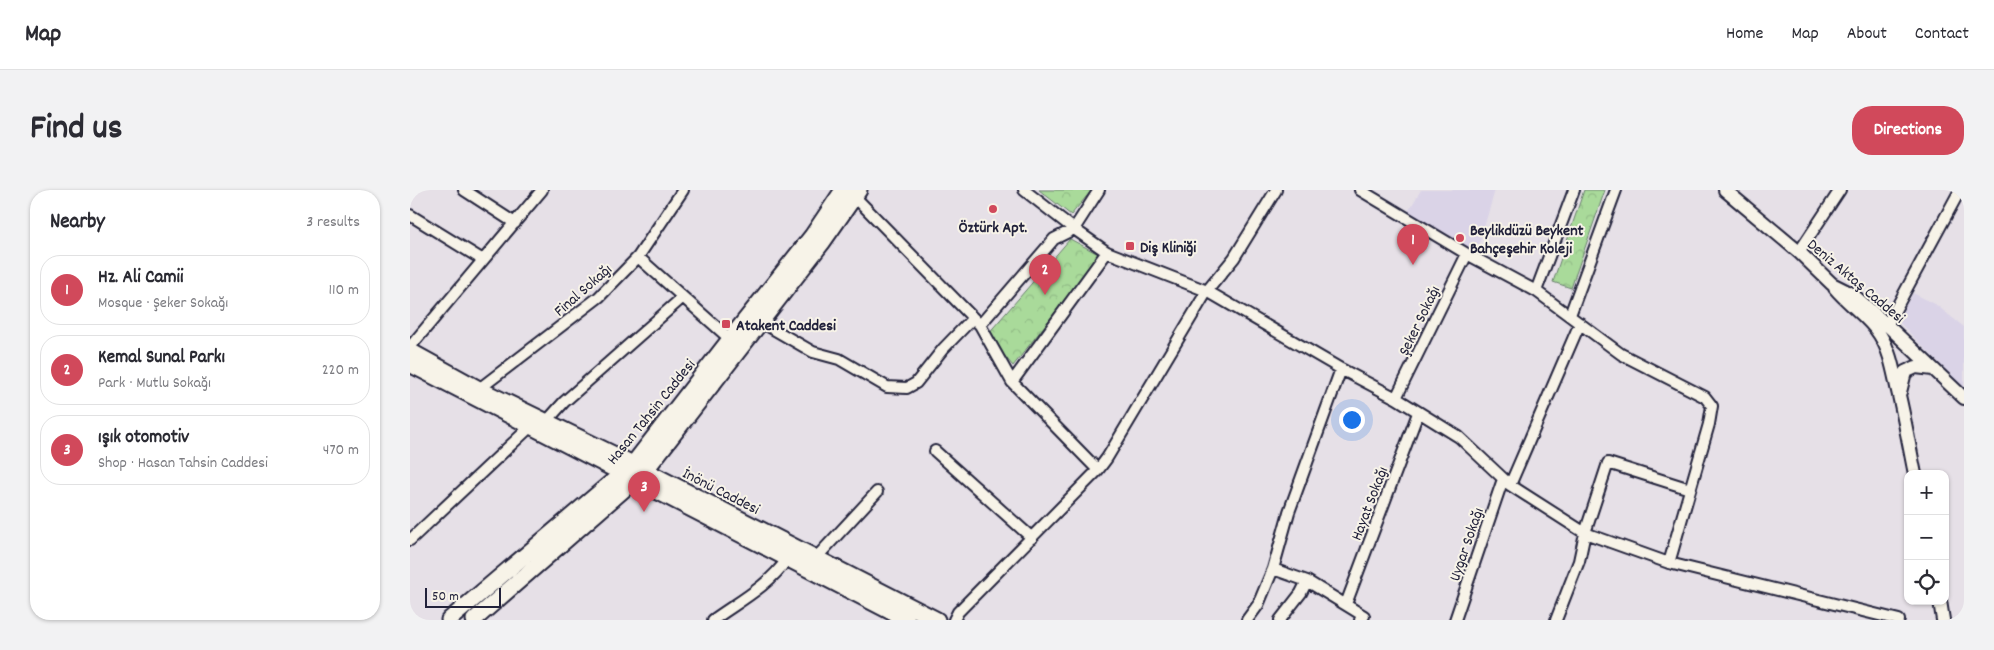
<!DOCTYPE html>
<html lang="en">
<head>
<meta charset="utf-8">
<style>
  body { margin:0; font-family:Dekko,sans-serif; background:#f2f2f3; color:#2b2b33 }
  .controls { position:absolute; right:15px; bottom:15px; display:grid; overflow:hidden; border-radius:10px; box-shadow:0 1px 4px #0004 }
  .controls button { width:45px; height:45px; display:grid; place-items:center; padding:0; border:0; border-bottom:1px solid #e1e1e2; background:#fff; color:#2b2b33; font:25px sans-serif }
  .scale { position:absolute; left:15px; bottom:12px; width:76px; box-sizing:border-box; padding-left:5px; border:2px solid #22223b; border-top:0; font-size:14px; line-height:18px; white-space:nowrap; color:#22223b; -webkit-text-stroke:4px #f7f3e8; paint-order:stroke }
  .you { position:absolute; left:941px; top:229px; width:18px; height:18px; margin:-12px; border:4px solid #fff; border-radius:50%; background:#1a73e8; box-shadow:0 0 0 8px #1a73e833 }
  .badge { display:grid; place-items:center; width:32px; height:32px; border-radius:50%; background:#d1495b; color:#fff; font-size:16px; font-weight:700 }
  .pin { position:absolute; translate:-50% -41px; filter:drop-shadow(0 1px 2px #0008) }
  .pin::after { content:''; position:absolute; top:26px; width:18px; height:15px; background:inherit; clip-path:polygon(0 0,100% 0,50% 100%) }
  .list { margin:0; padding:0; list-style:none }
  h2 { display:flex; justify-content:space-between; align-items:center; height:65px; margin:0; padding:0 20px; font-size:21px }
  h2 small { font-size:16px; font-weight:400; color:#7c7c81 }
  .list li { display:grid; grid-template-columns:32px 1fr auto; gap:15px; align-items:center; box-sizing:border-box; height:70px; margin:0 10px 10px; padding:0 10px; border:1px solid #e1e1e2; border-radius:20px }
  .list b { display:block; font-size:19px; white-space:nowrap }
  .list p { margin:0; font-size:16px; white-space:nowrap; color:#7c7c81 }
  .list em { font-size:16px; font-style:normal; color:#7c7c81 }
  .icon { flex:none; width:28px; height:28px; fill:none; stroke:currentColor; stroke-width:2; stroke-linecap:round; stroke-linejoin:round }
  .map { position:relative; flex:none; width:1554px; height:430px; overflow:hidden; border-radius:20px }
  header { display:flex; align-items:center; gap:30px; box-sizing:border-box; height:70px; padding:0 25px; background:#fff; border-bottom:1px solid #e1e1e2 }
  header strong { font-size:24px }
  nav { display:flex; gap:28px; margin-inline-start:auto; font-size:18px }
  .intro { display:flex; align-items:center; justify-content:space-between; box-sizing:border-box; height:120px; padding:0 30px }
  h1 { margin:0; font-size:35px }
  .button { padding:12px 22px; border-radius:20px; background:#d1495b; color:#fff; font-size:18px; font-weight:700 }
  main { display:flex; gap:30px; padding:0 30px }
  aside { flex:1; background:#fff; border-radius:20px; box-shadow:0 1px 4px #0004 }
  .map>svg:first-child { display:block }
  .built { fill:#dad3e7 }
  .park { fill:url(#park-crowns); stroke:#667e6a }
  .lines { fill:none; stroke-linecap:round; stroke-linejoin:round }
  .minor-casing { stroke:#22223b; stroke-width:14 }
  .tertiary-casing { stroke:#22223b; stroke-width:16 }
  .secondary-casing { stroke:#22223b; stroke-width:19 }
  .minor { stroke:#f7f3e8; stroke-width:10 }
  .tertiary { stroke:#f7f3e8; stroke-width:12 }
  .secondary { stroke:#f7f3e8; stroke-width:15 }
  .poi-dot { fill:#d1495b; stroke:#f7f3e8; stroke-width:2 }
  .labels { text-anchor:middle; stroke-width:4; stroke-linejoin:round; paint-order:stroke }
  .poi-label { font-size:16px; font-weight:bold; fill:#22223b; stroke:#f7f3e8; text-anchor:start }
  .street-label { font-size:16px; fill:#22223b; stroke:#f7f3e8 }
</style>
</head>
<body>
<header>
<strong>Map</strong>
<nav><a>Home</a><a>Map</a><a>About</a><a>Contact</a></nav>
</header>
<div class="intro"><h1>Find us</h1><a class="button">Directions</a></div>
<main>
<aside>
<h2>Nearby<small>3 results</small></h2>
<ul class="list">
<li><span class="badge">1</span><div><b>Hz. Ali Camii</b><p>Mosque · Şeker Sokağı</p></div><em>110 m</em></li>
<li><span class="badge">2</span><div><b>Kemal Sunal Parkı</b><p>Park · Mutlu Sokağı</p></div><em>220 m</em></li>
<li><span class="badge">3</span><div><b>ışık otomotiv</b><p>Shop · Hasan Tahsin Caddesi</p></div><em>470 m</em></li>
</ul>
</aside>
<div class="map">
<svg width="1554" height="430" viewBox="0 0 1554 430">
  <defs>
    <pattern id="park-crowns" width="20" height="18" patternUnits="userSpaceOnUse" patternTransform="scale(1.25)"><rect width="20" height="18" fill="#a9da9a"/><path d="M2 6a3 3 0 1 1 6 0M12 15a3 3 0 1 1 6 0" fill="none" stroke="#91bb86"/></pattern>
  </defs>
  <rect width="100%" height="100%" fill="#e6e0e7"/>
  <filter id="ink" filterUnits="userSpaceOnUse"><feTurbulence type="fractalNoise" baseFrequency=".02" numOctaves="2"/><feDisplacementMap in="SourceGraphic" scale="10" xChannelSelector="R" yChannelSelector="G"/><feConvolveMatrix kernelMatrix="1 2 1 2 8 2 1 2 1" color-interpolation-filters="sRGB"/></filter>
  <g filter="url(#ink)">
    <!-- built -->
    <path class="built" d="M1011,0H1085L1065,68L995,27Z
      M1503,103L1525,114L1554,137V199L1487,130Z"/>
    <!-- park -->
    <path class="park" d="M629,0H681V1L661,25Z
      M1174,0H1195L1161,98L1143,92Z
      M660,49L690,65L603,176L577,145Z"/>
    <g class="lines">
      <!-- minor casing -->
      <g class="minor-casing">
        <path id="minor" d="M54,0L105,33
          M614,0L664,39L697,62L797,101L931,179L986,208L1049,247L1100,295L1175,343L1259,373L1489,430
          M950,0L1057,64L1126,101L1211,164L1295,207L1302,216L1299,234L1259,373
          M444,6L570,135L602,192L688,280
          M0,25L73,70
          M664,39L689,0
          M1389,62L1430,0
          M228,67L320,149
          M1126,101L1164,0
          M1160,125L1206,0
          M351,132L403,162L429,169L477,197L497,198L506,193L533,159L563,128
          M570,135L644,49L664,39
          M1477,135L1550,0
          M0,157L132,0
          M931,179L879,322L863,379L897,391L954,426L950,430
          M602,192L697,62
          M69,199L189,107L228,67L273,0
          M986,208L1057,64
          M137,231L154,212L273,107
          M525,261L622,348
          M1100,295L1170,133
          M0,350L120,237
          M405,369L467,302
          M936,414L1008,223
          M303,430C328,412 360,395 377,369
          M544,430L548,422L688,280L697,268L797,101L824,68L866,0
          M837,430L848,415L863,379
          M870,430L891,403L897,391
          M1045,430L1093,289
          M1146,430L1169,371L1175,343L1198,273L1280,299"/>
      </g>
      <!-- tertiary casing -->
      <g class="tertiary-casing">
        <path id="tertiary" d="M1315,0L1389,62L1422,94L1442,104L1477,135L1554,208
          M1425,98C1439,115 1459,127 1470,145C1480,161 1483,179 1487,197C1494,225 1499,255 1505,284
          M1490,202L1495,182L1506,177L1523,179
          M1530,411L1533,430"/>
      </g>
      <!-- secondary casing -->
      <g class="secondary-casing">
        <path id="secondary" d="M0,161L69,199L205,265L527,430
          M0,174L497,430
          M39,430L223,274L320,149L402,46L433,0
          M64,430L235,281L412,53L449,0"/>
      </g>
      <!-- minor -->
      <use href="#minor" class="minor"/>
      <!-- tertiary -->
      <use href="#tertiary" class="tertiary"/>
      <!-- secondary -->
      <use href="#secondary" class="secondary"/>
    </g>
  </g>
  <!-- markers -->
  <g class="poi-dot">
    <circle cx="583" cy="19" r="5"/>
    <circle cx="1050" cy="48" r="5"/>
    <rect x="715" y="51" width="10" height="10" rx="2.5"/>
    <rect x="311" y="129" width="10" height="10" rx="2.5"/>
  </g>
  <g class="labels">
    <!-- poi labels -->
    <g class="poi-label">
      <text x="583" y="42" text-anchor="middle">Öztürk Apt.</text>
      <text x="1060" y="45">Beylikdüzü Beykent<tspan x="1060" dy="18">Bahçeşehir Koleji</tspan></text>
      <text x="730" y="62">Diş Kliniği</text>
      <text x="326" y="140">Atakent Caddesi</text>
    </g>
    <!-- street labels -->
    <g class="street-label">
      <text transform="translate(1447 90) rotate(40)" y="6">Deniz Aktaş Caddesi</text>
      <text transform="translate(172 99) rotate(-41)" y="6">Final Sokağı</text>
      <text transform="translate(1008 130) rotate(-64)" y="6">Şeker Sokağı</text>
      <text transform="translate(240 221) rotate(-51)" y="6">Hasan Tahsin Caddesi</text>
      <text transform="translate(312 300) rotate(27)" y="6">İnönü Caddesi</text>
      <text transform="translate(958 313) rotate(-69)" y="6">Hayat Sokağı</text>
      <text transform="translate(1055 354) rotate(-71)" y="6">Uygar Sokağı</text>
    </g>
  </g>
</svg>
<div class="controls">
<button>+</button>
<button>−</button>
<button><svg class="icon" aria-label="locate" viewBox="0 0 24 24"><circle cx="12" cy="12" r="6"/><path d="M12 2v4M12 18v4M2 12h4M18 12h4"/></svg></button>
</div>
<div class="scale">50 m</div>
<div class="you"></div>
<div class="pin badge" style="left:1003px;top:75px">1</div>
<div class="pin badge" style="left:635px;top:105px">2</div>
<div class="pin badge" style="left:234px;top:322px">3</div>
</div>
</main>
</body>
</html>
